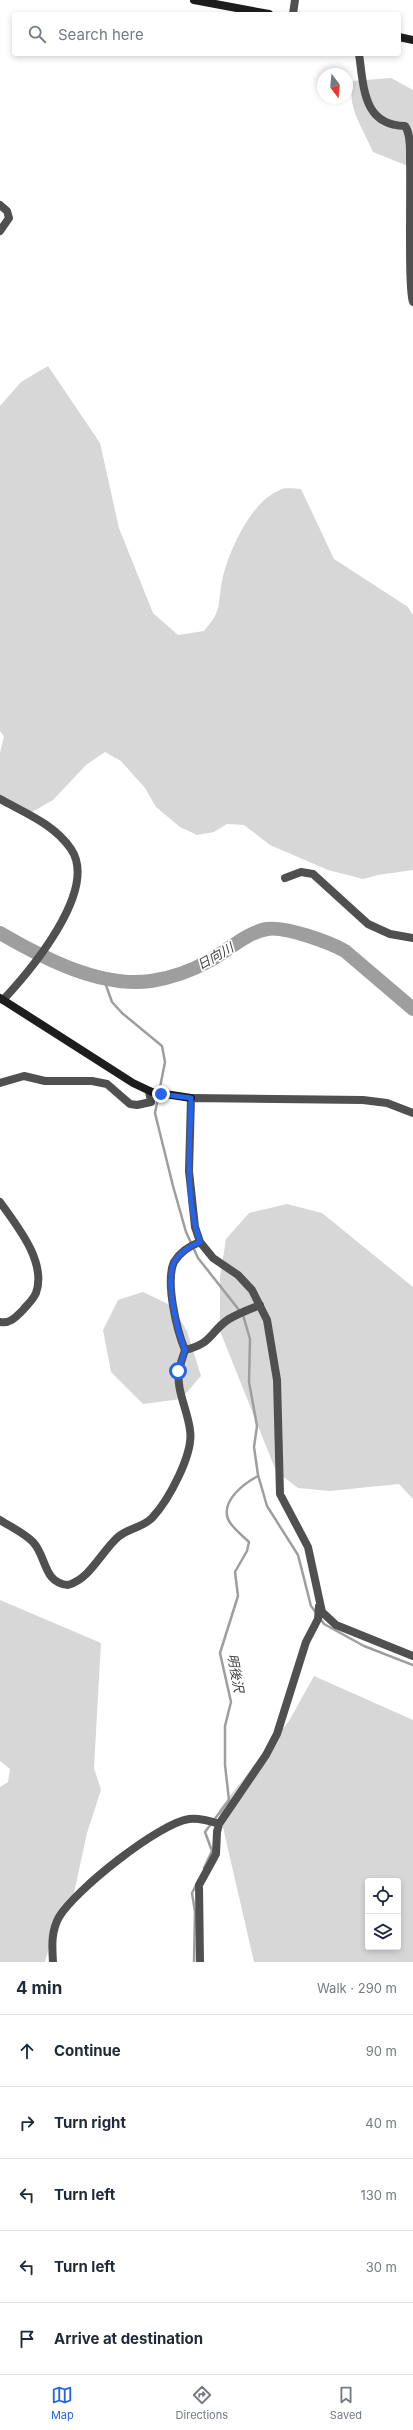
<!DOCTYPE html>
<html lang="en">
<head>
<meta charset="utf-8">
<style>
  body { margin:0; font-family:Inter,"Noto Sans JP",sans-serif; background:#f2f2f3; color:#1f2937 }
  .controls { position:absolute; right:12px; bottom:12px; display:grid; overflow:hidden; border-radius:4px; box-shadow:0 2px 6px #0003 }
  .controls button { width:36px; height:36px; display:grid; place-items:center; padding:0; border:0; border-bottom:1px solid #e0e1e3; background:#fff; color:#1f2937; font:20px sans-serif }
  .compass { position:absolute; left:317px; top:68px; width:36px; height:36px; border-radius:50%; background:#fff; box-shadow:0 2px 6px #0003; rotate:164deg }
  .stop { position:absolute; width:12px; height:12px; margin:-9px; border:3px solid #2563eb; border-radius:50%; background:#fff }
  .stop.end { background:#2563eb; border-color:#fff; box-shadow:0 1px 4px #0008 }
  .list { margin:0; padding:0; list-style:none }
  h2 { display:flex; justify-content:space-between; align-items:center; height:52px; margin:0; padding:0 16px; font-size:17px }
  h2 small { font-size:13px; font-weight:400; color:#747a83 }
  .list li { display:grid; grid-template-columns:26px 1fr auto; gap:12px; align-items:center; box-sizing:border-box; height:72px; padding:0 16px; border-top:1px solid #e0e1e3 }
  .list b { display:block; font-size:15px; white-space:nowrap }
  .list em { font-size:13px; font-style:normal; color:#747a83 }
  .icon { flex:none; width:22px; height:22px; fill:none; stroke:currentColor; stroke-width:2; stroke-linecap:round; stroke-linejoin:round }
  .map { position:relative; flex:none; width:413px; height:1962px; overflow:hidden }
  .search { position:absolute; background:#fff; box-shadow:0 2px 6px #0003; left:12px; right:12px; top:12px; height:44px; display:flex; align-items:center; gap:10px; box-sizing:border-box; padding:0 14px; border-radius:4px; color:#747a83; font-size:15px }
  .sheet { height:412px; background:#fff }
  nav { display:flex; justify-content:space-around; align-items:center; box-sizing:border-box; height:56px; border-top:1px solid #e0e1e3; background:#fff; font-size:11px; color:#747a83 }
  nav a { display:grid; justify-items:center; gap:2px }
  nav .on { color:#2563eb }
  .map>svg:first-child { display:block }
  .green { fill:#d7d7d7; fill-rule:evenodd }
  .lines { fill:none; stroke-linecap:round; stroke-linejoin:round }
  .stream { stroke:#9e9e9e; stroke-width:2.5 }
  .river { stroke:#9e9e9e; stroke-width:14 }
  .street { stroke:#505050; stroke-width:8 }
  .secondary { stroke:#1d1d1d; stroke-width:8 }
  .route { stroke:#2563eb; stroke-width:5 }
  .labels { text-anchor:middle; stroke-width:3.5; stroke-linejoin:round; paint-order:stroke }
  .water-label { font-size:13px; font-style:italic; fill:#3f3f3f; stroke:#fff }
</style>
</head>
<body>
<div class="map">
<svg width="413" height="1962" viewBox="0 0 413 1962">
  <rect width="100%" height="100%" fill="#fff"/>
  <!-- green -->
  <path class="green" d="M391,78L413,90V168L373,152C363,128 346,107 353,81Z
    M48,366L100,443L119,528L153,613L178,635L204,631C223,609 217,607 222,581C228,552 251,501 280,490C285,487 295,489 301,489L334,559L408,607L413,615V870L378,875L363,879L328,870L270,845L244,825L227,824L214,832L197,835L180,827L156,807L145,788L121,761L105,752L86,765L53,800L32,812L0,803V753L4,736L0,731V406L21,382Z
    M287,1204L322,1213L413,1287V1499L399,1484L330,1491L298,1488L276,1471L220,1331V1277L226,1239L249,1213Z
    M143,1292L172,1306L187,1331L201,1376L181,1399L143,1404L111,1372L103,1330L118,1300Z
    M0,1600L101,1643L94,1768L101,1790L87,1833L72,1902L51,1940L45,1962H0V1787L8,1782L10,1769L0,1761Z
    M314,1676L413,1720V1962H254L219,1810L289,1721ZM368,1881H398V1947H368Z"/>
  <g class="lines">
    <!-- stream -->
    <path class="stream" d="M103,977L112,1002L122,1013L162,1046L165,1062L155,1113L173,1186L186,1232L198,1258L243,1315L250,1339L249,1382L257,1426L254,1447L258,1475L267,1506L298,1555L311,1606L317,1614
      M320,1618L324,1624L364,1646L413,1665
      M204,1868L212,1851L205,1832L229,1800L225,1765V1726L231,1702L220,1653L238,1596L235,1572L247,1551L249,1542C243,1536 231,1527 228,1519C221,1500 245,1483 258,1476
      M194,1962L195,1912L192,1893L196,1885"/>
    <!-- river -->
    <path class="river" d="M0,933C43,958 100,988 151,981C171,978 191,971 209,961C228,951 245,933 267,929C285,926 329,942 345,951L413,1009"/>
    <!-- street -->
    <path class="street" d="M293,14L295,0
      M359,54C364,88 363,125 405,126C411,134 410,150 410,159C411,178 408,297 413,302
      M0,205L7,211L9,218L0,231
      M0,799C25,813 54,824 71,849C99,890 30,971 3,1000
      M285,878L301,872L313,874L368,924L390,934L413,938
      M0,1083L24,1076L45,1081H92L107,1084L130,1104L137,1105L151,1102L149,1091
      M413,1113L387,1103L363,1100L191,1098L189,1171L195,1227L200,1242L213,1258L238,1275L252,1290L267,1320L277,1380L280,1494L308,1547L322,1612L336,1625L413,1656
      M0,1202C17,1226 47,1262 36,1293C33,1300 27,1305 23,1310C16,1317 10,1324 0,1322
      M185,1350C214,1343 210,1331 229,1319C239,1313 250,1309 260,1305
      M0,1520C11,1527 24,1533 33,1542C47,1557 43,1583 68,1585C90,1579 101,1552 118,1537C128,1528 142,1528 152,1518C168,1501 194,1454 190,1430C188,1411 176,1390 179,1371C180,1364 183,1357 185,1350C177,1331 165,1282 174,1262C180,1252 189,1246 200,1242
      M53,1962C52,1947 51,1931 59,1917C74,1891 159,1823 189,1819C200,1818 210,1821 219,1824
      M200,1962L199,1885L216,1854L217,1832L219,1824L266,1755L277,1734L306,1642L318,1619L319,1606"/>
    <!-- secondary -->
    <path class="secondary" d="M194,0L269,14
      M399,37L413,40
      M0,998L133,1083L152,1092L191,1098"/>
  </g>
  <g class="lines">
    <!-- route -->
    <path class="route" d="M161,1094L191,1098C190,1146 184,1196 200,1242C190,1246 180,1252 174,1262C165,1282 177,1331 185,1350L178,1371"/>
  </g>
  <g class="labels">
    <!-- water labels -->
    <g class="water-label">
      <text transform="translate(215 956) rotate(-30)" y="5">日向川</text>
      <text transform="translate(236 1673) rotate(80)" y="5">明後沢</text>
    </g>
  </g>
</svg>
<div class="controls">
<button><svg class="icon" aria-label="locate" viewBox="0 0 24 24"><circle cx="12" cy="12" r="6"/><path d="M12 2v4M12 18v4M2 12h4M18 12h4"/></svg></button>
<button><svg class="icon" aria-label="layers" viewBox="0 0 24 24"><path d="M12 4l9 5-9 5-9-5zM3 14l9 5 9-5"/></svg></button>
</div>
<svg class="compass" viewBox="-18 -18 36 36"><path d="M0-13l5 13h-10z" fill="#e53935"/><path d="M0 13l5-13h-10z" fill="#747a83"/></svg>
<div class="stop" style="left:178px;top:1371px"></div>
<div class="stop end" style="left:161px;top:1094px"></div>
<div class="search"><svg class="icon" aria-label="search" viewBox="0 0 24 24"><circle cx="10" cy="10" r="6"/><path d="M15 15l6 6"/></svg>Search here</div>
</div>
<section class="sheet">
<h2>4 min<small>Walk · 290 m</small></h2>
<ul class="list">
<li><svg class="icon" aria-label="ahead" viewBox="0 0 24 24"><path d="M12 20V5M6 11l6-6 6 6"/></svg><div><b>Continue</b></div><em>90 m</em></li>
<li><svg class="icon" aria-label="right" viewBox="0 0 24 24"><path d="M7 20v-9h11M14 6l5 5-5 5"/></svg><div><b>Turn right</b></div><em>40 m</em></li>
<li><svg class="icon" aria-label="left" viewBox="0 0 24 24"><path d="M17 20v-9H6M10 6l-5 5 5 5"/></svg><div><b>Turn left</b></div><em>130 m</em></li>
<li><svg class="icon" aria-label="left" viewBox="0 0 24 24"><path d="M17 20v-9H6M10 6l-5 5 5 5"/></svg><div><b>Turn left</b></div><em>30 m</em></li>
<li><svg class="icon" aria-label="arrive" viewBox="0 0 24 24"><path d="M6 21V4h12l-3 4 3 4H6"/></svg><div><b>Arrive at destination</b></div></li>
</ul>
</section>
<nav>
<a class="on"><svg class="icon" aria-label="map" viewBox="0 0 24 24"><path d="M3 6l6-2 6 2 6-2v14l-6 2-6-2-6 2zM9 4v14M15 6v14"/></svg>Map</a>
<a><svg class="icon" aria-label="directions" viewBox="0 0 24 24"><path d="M12 3l9 9-9 9-9-9zM9 14v-3h6M13 9l2 2-2 2"/></svg>Directions</a>
<a><svg class="icon" aria-label="saved" viewBox="0 0 24 24"><path d="M7 4h10v16l-5-4-5 4z"/></svg>Saved</a>
</nav>
</body>
</html>
